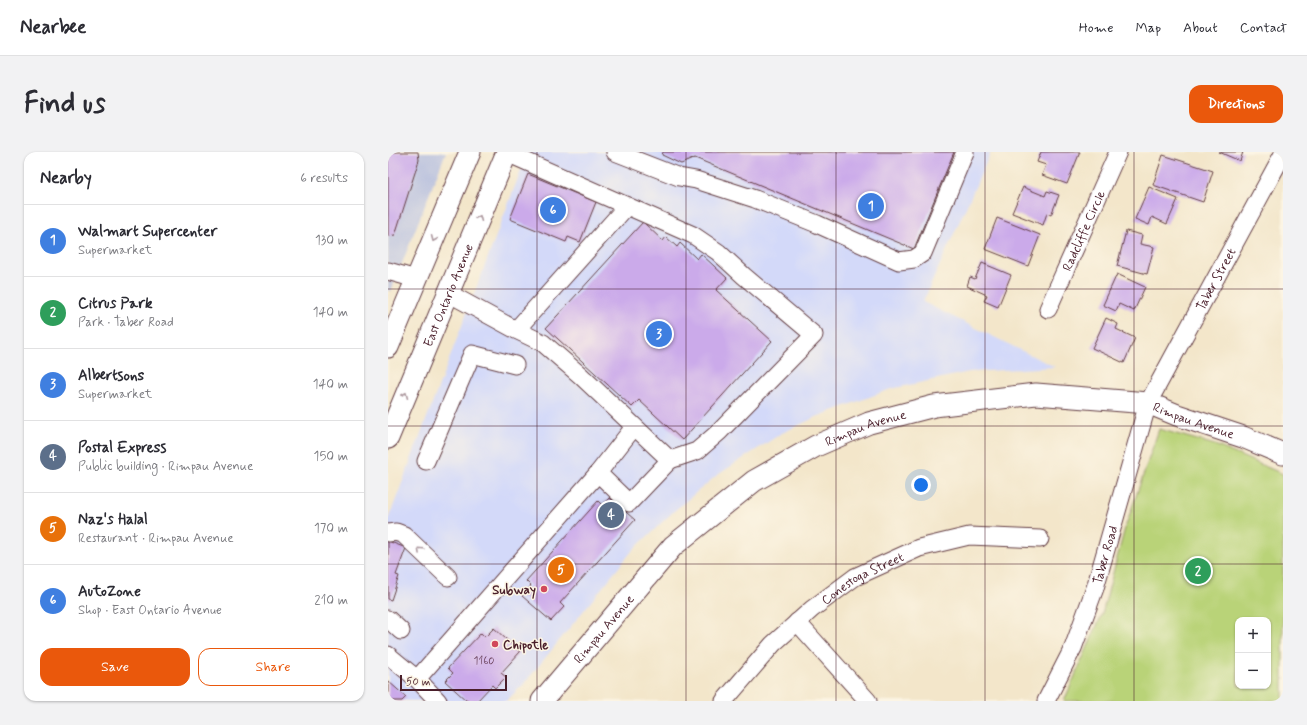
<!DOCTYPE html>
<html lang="en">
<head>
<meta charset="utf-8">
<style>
  body { margin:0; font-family:Mynerve,sans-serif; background:#f2f2f3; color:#2b2b33 }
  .controls { position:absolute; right:12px; bottom:12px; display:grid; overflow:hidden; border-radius:8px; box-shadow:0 1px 3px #0004 }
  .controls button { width:36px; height:36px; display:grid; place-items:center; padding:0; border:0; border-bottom:1px solid #e1e1e2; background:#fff; color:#2b2b33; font:20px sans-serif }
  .scale { position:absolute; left:12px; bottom:10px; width:107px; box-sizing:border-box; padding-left:4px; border:2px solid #4a1f2b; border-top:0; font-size:11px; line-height:14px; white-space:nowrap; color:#4a1f2b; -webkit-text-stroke:3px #fcf5e5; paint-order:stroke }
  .you { position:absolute; left:533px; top:333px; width:14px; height:14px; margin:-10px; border:3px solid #fff; border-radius:50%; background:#1a73e8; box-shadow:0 0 0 6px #1a73e833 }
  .badge { display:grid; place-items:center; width:26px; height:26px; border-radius:50%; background:#ea580c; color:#fff; font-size:13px; font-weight:700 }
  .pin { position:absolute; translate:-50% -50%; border:2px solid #fff; box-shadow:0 1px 4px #0006 }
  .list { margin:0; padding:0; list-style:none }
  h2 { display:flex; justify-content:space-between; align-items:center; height:52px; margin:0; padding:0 16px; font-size:17px }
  h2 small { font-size:13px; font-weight:400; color:#7c7c81 }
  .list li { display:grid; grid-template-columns:26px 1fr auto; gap:12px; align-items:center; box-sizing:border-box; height:72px; padding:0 16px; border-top:1px solid #e1e1e2 }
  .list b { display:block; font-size:15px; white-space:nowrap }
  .list p { margin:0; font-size:13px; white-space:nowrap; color:#7c7c81 }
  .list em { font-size:13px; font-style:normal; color:#7c7c81 }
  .actions { display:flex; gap:8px; padding:12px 16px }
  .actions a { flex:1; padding:9px 0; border:1px solid #ea580c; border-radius:12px; text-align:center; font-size:14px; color:#ea580c }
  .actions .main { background:#ea580c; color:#fff }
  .map { position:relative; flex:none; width:895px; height:549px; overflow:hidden; border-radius:12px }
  header { display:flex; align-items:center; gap:24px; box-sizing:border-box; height:56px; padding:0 20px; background:#fff; border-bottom:1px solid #e1e1e2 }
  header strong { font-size:19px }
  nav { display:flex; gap:22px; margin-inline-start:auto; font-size:14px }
  .intro { display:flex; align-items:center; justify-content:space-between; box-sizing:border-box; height:96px; padding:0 24px }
  h1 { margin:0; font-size:28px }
  .button { padding:10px 18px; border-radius:12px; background:#ea580c; color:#fff; font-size:14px; font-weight:700 }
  main { display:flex; gap:24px; padding:0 24px }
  aside { flex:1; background:#fff; border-radius:12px; box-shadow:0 1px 3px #0004 }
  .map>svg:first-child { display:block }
  .built { fill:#d3d9f9 }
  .industrial { fill:#bcc3de }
  .green { fill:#b9d378; stroke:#827952; fill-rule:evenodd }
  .building { fill:#cbaaea }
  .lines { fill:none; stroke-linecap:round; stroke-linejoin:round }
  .minor-casing { stroke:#633d43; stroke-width:19 }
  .major-casing { stroke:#633d43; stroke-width:23 }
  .minor { stroke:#fff; stroke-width:17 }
  .major { stroke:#fff; stroke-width:21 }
  .oneway { stroke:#ae9aa0 }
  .grid { fill:none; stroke:#4a1f2b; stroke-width:1; stroke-opacity:0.55 }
  .poi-dot { fill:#d1495b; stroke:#fcf5e5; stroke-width:1.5 }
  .labels { text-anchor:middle; stroke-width:3; stroke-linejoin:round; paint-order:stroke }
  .number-label { font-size:11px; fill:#6a425b }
  .street-label { font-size:13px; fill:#4a1f2b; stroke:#fcf5e5 }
  .poi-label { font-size:13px; font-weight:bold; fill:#4a1f2b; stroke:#fcf5e5; text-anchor:end }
</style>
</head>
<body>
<header>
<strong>Nearbee</strong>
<nav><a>Home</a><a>Map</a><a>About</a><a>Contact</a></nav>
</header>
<div class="intro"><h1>Find us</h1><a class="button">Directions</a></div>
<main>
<aside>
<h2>Nearby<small>6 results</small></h2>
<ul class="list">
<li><span class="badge" style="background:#3f7fe0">1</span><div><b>Walmart Supercenter</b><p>Supermarket</p></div><em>130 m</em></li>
<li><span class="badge" style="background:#2e9e5b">2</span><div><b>Citrus Park</b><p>Park · Taber Road</p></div><em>140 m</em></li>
<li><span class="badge" style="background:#3f7fe0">3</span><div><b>Albertsons</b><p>Supermarket</p></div><em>140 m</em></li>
<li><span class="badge" style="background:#5c6f8a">4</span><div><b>Postal Express</b><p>Public building · Rimpau Avenue</p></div><em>150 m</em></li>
<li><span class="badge" style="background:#e8710a">5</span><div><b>Naz's Halal</b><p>Restaurant · Rimpau Avenue</p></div><em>170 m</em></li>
<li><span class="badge" style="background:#3f7fe0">6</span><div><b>AutoZone</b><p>Shop · East Ontario Avenue</p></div><em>210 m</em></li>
</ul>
<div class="actions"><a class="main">Save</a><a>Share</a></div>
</aside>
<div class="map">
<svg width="895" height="549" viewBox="0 0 895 549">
  <rect width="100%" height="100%" fill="#fcf5e5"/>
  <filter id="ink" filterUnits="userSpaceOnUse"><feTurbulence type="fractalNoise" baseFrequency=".025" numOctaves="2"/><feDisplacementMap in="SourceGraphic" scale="8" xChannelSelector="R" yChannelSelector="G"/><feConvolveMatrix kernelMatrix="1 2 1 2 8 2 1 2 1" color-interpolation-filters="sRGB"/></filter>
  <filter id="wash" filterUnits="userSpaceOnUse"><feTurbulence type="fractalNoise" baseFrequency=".012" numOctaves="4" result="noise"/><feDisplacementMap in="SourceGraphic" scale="16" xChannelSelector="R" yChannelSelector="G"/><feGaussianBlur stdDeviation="0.9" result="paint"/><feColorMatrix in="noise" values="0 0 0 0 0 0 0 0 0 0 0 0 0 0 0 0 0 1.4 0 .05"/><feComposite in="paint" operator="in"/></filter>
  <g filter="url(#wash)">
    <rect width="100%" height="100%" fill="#f3e6ca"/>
    <!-- built -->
    <path class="built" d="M140,0H603L535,150L667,215L581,220L503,237L428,265L394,281L328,324L286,359L244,399L136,532L118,549H0V368Z"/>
    <!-- industrial -->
    <path class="industrial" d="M0,0H58L3,139H0Z"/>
    <!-- green -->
    <path class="green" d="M771,277L827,293L895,322V549H676L714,462L737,376ZM850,468H880V534H850Z"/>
    <g id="blocks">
      <!-- building -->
      <path class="building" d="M0,0H30L31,8L7,83L0,84Z
        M275,0H566L526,97L307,6L293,12L274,3Z
        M653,0H692L679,32L654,23L658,13L649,10Z
        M831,0H855L852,9Z
        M775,3L825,19L815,50L765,33Z
        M140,22L208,50L192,90L180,85L178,90L122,67Z
        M635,35L657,44L659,39L671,43L663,63L659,61L655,73L624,61Z
        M761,35L790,47L779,72L764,65L761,73L747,67Z
        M609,66L652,83L640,114L597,97Z
        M255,70L275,89L278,85L289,95L292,91L309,107L313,102L339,126L328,138L384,189L294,288L251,248L244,255L158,176Z
        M738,79L754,83L752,92L766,95L759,122L729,114Z
        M594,111L623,123L610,155L596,149L599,143L579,134L582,125L587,127Z
        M729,122L757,135L746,159L731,152L728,159L715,153Z
        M718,166L730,172L728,177L747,186L736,211L704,196Z
        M222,346L247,368L172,451L176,455L163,469L134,444L143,434L138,429L210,349L215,354Z
        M0,389L18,396L8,423L11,424L3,448L0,447Z
        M106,476L132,500L113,521L118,525L107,536L104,533L89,549H79L57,529L65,521L60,516L93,481L97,485Z
        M0,529L18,545L14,549H0Z"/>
    </g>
  </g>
  <g filter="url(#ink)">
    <use href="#blocks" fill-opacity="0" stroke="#633d43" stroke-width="1"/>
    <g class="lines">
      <!-- minor casing -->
      <g class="minor-casing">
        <g id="minor">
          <path d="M227,0L291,25L308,28L367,47L429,72L511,109L526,107L535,101L577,0"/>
          <path d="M119,1L305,83L330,100L356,124L426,183L331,280L309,299L282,308"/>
          <path d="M0,119L28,127"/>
          <path id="s1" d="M660,157L730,0"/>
          <path d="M128,178L239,54"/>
          <path d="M38,309L84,202L127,213"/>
          <path d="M210,321L246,275"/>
          <path d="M0,381L8,380L16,383L60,425"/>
          <path d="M0,467L13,479"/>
          <path d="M409,470L480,549"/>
          <path d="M0,503L29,527L210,321L241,351L282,308L192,223L155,191L128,178L60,141"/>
          <path d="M29,527L50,549"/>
          <path id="s2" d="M336,549L385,492L424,457L467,425L531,396L581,384L652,387"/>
          <path id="s3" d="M658,549L685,496L707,436L760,251L895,2"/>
        </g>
      </g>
      <!-- major casing -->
      <g class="major-casing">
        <g id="major">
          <path d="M0,195L82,0"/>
          <path id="s4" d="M0,286L119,0"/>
          <path id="s5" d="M154,549L285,394L366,329L428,294L481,271L546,254L648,242L760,251L789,263L855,285L895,302"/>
        </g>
      </g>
      <!-- minor -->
      <use href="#minor" class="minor"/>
      <!-- major -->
      <use href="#major" class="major"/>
    </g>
    <!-- one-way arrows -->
    <defs><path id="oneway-chevron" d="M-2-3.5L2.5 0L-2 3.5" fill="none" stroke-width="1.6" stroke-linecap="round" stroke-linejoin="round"/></defs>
    <g class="oneway">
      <use href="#oneway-chevron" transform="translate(91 66) rotate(-67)"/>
      <use href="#oneway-chevron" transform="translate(46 87) rotate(113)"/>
      <use href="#oneway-chevron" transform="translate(17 243) rotate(-67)"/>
      <use href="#oneway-chevron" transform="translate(32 398) rotate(-137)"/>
    </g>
  </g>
  <!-- grid -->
  <path class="grid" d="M149,0V549M298,0V549M448,0V549M597,0V549M746,0V549M0,137H895M0,274H895M0,412H895"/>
  <!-- markers -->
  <g class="poi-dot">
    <circle cx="156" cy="437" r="4"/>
    <circle cx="107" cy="492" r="4"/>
  </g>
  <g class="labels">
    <!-- number labels -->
    <g class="number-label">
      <text x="96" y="512">1160</text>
    </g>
    <!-- street labels -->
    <g class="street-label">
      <text dy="5" stroke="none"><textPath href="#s1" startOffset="86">Radcliffe Circle</textPath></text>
      <text dy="5" stroke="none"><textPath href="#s3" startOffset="457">Taber Street</textPath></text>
      <text dy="5" stroke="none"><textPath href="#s4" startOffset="155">East Ontario Avenue</textPath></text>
      <text dy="5" stroke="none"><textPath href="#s5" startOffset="767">Rimpau Avenue</textPath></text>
      <text dy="5" stroke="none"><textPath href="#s5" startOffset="431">Rimpau Avenue</textPath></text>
      <text dy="5" stroke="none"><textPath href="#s3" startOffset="158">Taber Road</textPath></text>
      <text dy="5" stroke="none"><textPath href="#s2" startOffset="187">Conestoga Street</textPath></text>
      <text dy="5" stroke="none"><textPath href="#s5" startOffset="95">Rimpau Avenue</textPath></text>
    </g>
    <!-- poi labels -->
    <g class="poi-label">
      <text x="148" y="442">Subway</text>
      <text x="115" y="497" text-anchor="start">Chipotle</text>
    </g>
  </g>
</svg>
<div class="controls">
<button>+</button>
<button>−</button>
</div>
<div class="scale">50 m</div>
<div class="you"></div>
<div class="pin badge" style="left:483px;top:54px;background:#3f7fe0">1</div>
<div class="pin badge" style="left:810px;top:419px;background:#2e9e5b">2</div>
<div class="pin badge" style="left:271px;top:182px;background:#3f7fe0">3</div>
<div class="pin badge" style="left:223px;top:363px;background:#5c6f8a">4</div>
<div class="pin badge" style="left:173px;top:418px;background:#e8710a">5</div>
<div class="pin badge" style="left:165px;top:58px;background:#3f7fe0">6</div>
</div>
</main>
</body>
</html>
